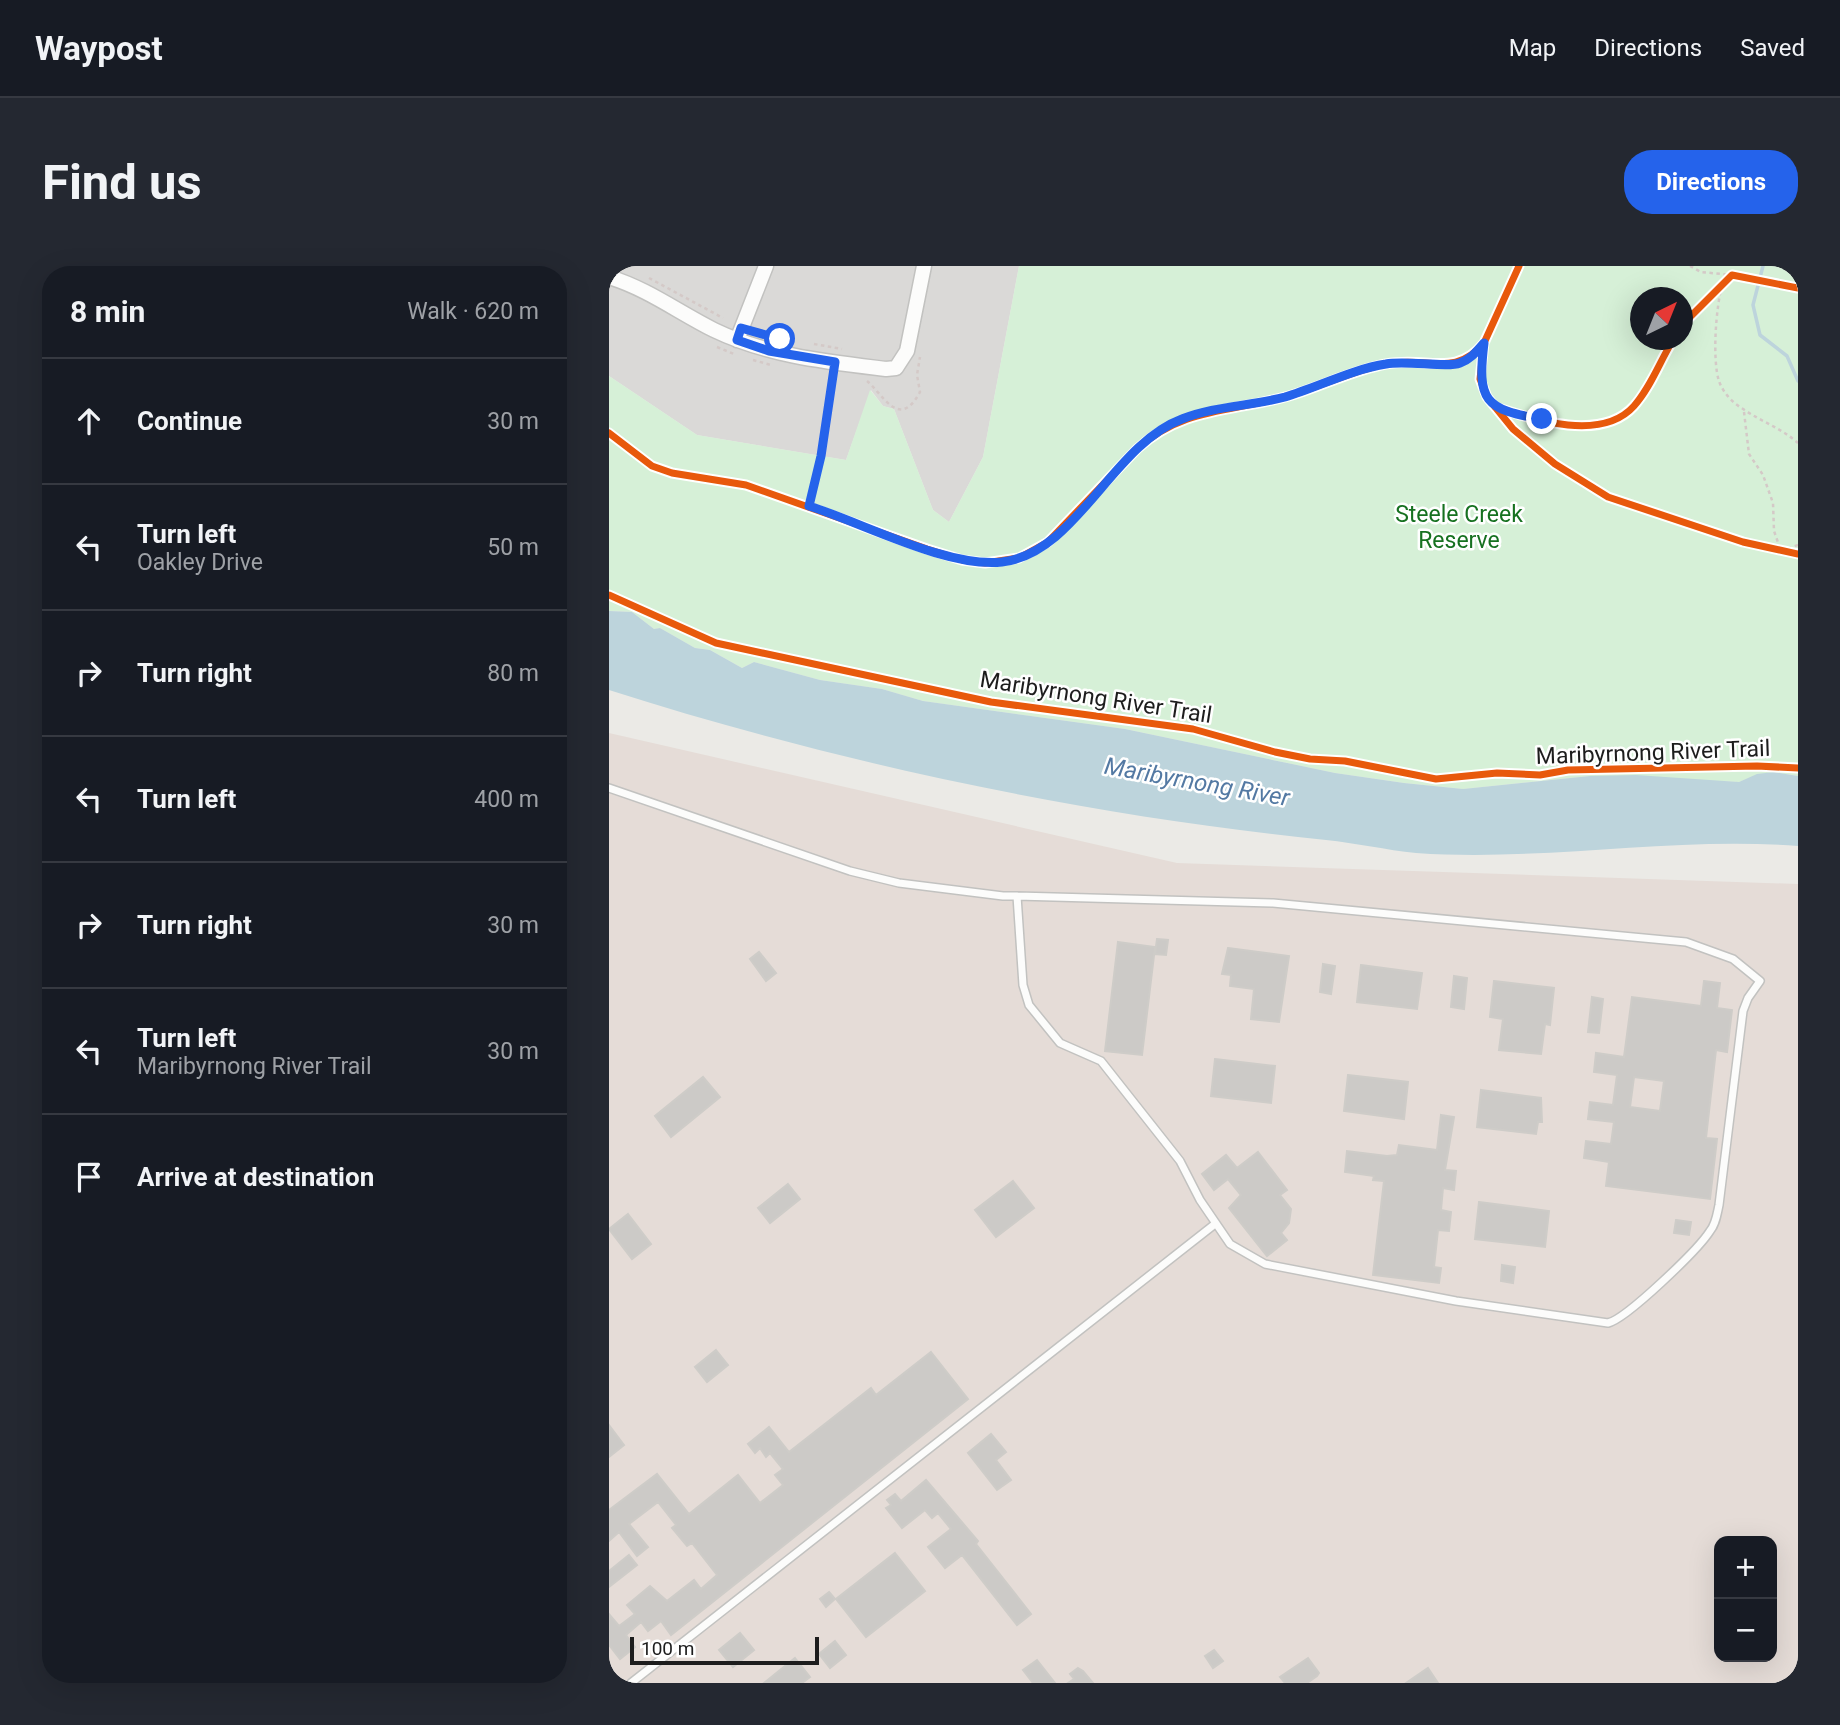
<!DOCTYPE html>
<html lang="en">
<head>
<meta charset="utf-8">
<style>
  body { margin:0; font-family:Roboto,sans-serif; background:#242831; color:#f1f3f6 }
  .controls { position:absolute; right:21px; bottom:21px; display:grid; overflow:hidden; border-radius:14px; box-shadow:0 7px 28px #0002 }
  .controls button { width:63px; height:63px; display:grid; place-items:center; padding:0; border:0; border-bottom:2px solid #363941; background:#171b24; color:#f1f3f6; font:35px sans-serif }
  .compass { position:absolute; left:1021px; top:21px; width:63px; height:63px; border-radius:50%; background:#171b24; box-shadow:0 7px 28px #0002; rotate:43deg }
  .scale { position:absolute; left:21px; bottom:18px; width:189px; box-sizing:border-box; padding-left:7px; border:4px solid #1d1d1d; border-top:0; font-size:19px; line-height:24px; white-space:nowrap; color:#1d1d1d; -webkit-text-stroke:5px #fff; paint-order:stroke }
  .stop { position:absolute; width:21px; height:21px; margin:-16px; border:5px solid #2563eb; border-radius:50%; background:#fff }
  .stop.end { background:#2563eb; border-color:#fff; box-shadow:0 2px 7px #0008 }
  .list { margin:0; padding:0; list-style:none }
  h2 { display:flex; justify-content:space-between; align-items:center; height:91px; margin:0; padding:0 28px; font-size:30px }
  h2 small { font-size:23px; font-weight:400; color:#9ea1a6 }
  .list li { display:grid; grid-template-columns:46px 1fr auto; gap:21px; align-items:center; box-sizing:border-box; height:126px; padding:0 28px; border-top:2px solid #363941 }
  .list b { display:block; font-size:26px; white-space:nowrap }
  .list p { margin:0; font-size:23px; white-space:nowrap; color:#9ea1a6 }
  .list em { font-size:23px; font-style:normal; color:#9ea1a6 }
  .icon { flex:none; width:38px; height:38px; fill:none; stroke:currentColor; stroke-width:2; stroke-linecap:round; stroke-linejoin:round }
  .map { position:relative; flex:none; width:1189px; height:1417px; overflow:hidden; border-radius:28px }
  header { display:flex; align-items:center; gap:42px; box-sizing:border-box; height:98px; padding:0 35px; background:#171b24; border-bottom:2px solid #363941 }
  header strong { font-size:33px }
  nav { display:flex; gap:38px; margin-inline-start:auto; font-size:24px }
  .intro { display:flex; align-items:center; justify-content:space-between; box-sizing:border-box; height:168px; padding:0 42px }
  h1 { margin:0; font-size:49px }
  .button { padding:18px 32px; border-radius:28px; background:#2563eb; color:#fff; font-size:24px; font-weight:700 }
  main { display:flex; gap:42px; padding:0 42px }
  aside { flex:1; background:#171b24; border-radius:28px; box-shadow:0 7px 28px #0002 }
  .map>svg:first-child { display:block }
  .residential { fill:#dad9d7 }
  .military { fill:#e5dcd7; fill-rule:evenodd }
  .park { fill:#d6f0d7; fill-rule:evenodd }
  .water { fill:#bdd4dc }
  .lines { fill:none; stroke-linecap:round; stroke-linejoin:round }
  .stream { stroke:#bdd4dc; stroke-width:3.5 }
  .building { fill:#cccac7; stroke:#ceccc8; stroke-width:2; fill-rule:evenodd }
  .lane-casing { stroke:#c2c2c0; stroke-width:10 }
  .street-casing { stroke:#c2c2c0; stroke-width:17 }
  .path { stroke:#d4c9c7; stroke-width:2.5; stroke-dasharray:3.5 3.5; stroke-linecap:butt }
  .lane { stroke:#fcfcfb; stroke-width:7 }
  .street { stroke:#fcfcfb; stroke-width:14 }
  .cycleway-casing { stroke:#fff; stroke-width:11 }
  .cycleway { stroke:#e8590c; stroke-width:7 }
  .route { stroke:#2563eb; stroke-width:9 }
  .labels { text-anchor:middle; stroke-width:5; stroke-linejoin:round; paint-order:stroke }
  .park-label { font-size:23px; fill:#167120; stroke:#fff }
  .street-label { font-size:23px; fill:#1d1d1d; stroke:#fff }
  .water-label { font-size:24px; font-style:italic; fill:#5379a3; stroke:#fff }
</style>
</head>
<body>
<header>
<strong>Waypost</strong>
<nav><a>Map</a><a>Directions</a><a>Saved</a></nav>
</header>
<div class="intro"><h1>Find us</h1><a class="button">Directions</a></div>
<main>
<aside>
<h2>8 min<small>Walk · 620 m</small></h2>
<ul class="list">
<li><svg class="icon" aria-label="ahead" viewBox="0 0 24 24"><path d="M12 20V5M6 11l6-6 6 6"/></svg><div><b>Continue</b></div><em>30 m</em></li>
<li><svg class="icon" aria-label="left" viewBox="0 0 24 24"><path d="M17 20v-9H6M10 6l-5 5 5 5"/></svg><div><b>Turn left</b><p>Oakley Drive</p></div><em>50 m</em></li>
<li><svg class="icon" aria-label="right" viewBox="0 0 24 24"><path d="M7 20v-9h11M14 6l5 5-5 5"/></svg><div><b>Turn right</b></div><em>80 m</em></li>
<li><svg class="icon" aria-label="left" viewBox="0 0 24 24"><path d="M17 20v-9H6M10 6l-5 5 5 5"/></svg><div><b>Turn left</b></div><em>400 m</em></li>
<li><svg class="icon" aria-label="right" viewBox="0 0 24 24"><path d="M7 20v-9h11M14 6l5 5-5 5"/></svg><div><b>Turn right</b></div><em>30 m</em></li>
<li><svg class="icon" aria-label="left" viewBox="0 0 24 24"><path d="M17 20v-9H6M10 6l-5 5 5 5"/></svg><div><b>Turn left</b><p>Maribyrnong River Trail</p></div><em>30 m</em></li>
<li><svg class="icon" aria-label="arrive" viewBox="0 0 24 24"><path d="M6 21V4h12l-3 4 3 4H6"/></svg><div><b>Arrive at destination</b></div></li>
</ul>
</aside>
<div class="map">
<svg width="1189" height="1417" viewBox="0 0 1189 1417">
  <rect width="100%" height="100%" fill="#ebeae6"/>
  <!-- residential -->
  <path class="residential" d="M0,0H410L374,191L340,256L324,244L285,143L274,140L262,124L237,194L88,169L0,110Z"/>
  <!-- military -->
  <path class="military" d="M0,467L568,597L1189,618V1417H0ZM1110,1275H1163V1391H1110Z"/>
  <!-- park -->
  <path class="park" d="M410,0H1189V510C1166,506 1152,506 1130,516L981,510L854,523L795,517L726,507L516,463L314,435L273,423L211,414L145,396L133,402L101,384L86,382L51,362L45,363L23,346L0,345V110L88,169L237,194L261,124L274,140L285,143L324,244L340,256L374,191ZM1031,32H1073V74H1031Z"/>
  <!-- water -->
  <path class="water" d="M0,345L23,346L45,363L51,362L86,382L101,384L133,402L145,396L211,414L273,423L314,435L516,463L726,507L795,517L854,523L981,510L1027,509L1130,516L1148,508L1165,506L1189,510V580C1062,570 935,596 807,587C777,584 747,577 717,574C475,549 232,498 0,424Z"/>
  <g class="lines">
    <!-- stream -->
    <path class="stream" d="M1154,0L1144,39L1151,69L1178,90L1189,115"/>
  </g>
  <!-- building -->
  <path class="building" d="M548,673L559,674L557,689L546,688Z
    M509,676L546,681L533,789L496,785Z
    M619,682L680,690L670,756L642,753L645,723L621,720L622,709L613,708Z
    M150,686L167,707L157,715L141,693Z
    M714,698L726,700L722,728L711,726Z
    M752,699L813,707L808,743L748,736Z
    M845,710L858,712L855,743L842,741Z
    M885,715L945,722L941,759L936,758L932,788L890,784L894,753L881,751Z
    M1095,715L1111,717L1108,742L1123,744L1118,786L1107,784L1097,872L1108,873L1101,933L997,920L1000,896L975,892L977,875L1002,878L1005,856L979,853L981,836L1004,839L1008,809L985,806L987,787L1015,791L1023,731L1092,740ZM1025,811L1055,815L1051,845L1021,841Z
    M983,731L994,733L990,767L979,766Z
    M606,793L666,800L662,837L602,830Z
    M739,809L799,816L795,853L735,845Z
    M94,811L111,831L62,871L46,850Z
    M872,824L932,832L933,856H929L927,868L868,861Z
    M832,849L845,851L836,904L847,905L845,924L834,922L832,944L842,946L840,965L829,964L825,1001L832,1002L830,1017L764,1009L775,915L764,914L765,910L736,906L738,885L778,890L788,889L790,879L828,884Z
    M649,886L678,924L671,929L682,943L680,957L672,967L678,974L658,990L620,942L632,929L619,913L605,924L593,908L617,889L628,902Z
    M404,915L425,942L387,971L366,944Z
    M179,918L191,933L161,957L149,942Z
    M870,936L940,945L936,981L866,973Z
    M19,948L42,978L23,993L0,963Z
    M1067,954L1082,956L1080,969L1065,967Z
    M893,999L906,1001L904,1017L892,1015Z
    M107,1084L119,1099L98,1116L86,1101Z
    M322,1086L359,1133L62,1369L52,1355L39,1365L32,1356L17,1369L26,1381L11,1393L0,1379V1348L10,1360L26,1348L18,1339L41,1320L58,1335L85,1314L92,1323L108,1309L83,1277L78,1280L63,1262L67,1259L49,1236L20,1258L39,1281L28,1290L10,1266L0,1275V1244L48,1208L80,1248L129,1209L151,1237L174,1219L166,1209L174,1203L161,1187L157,1191L151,1182L146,1187L139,1178L160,1161L180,1186L262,1122L267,1129Z
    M0,1159L15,1179L0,1191Z
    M382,1168L397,1186L387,1194L402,1214L388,1224L359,1187Z
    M317,1214L369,1275L367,1278L422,1348L408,1359L353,1289L336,1302L319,1281L342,1263L329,1247L323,1252L316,1244L293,1262L277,1242L282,1239L278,1234L286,1228L292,1235Z
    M286,1287L316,1325L257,1371L227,1333Z
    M20,1289L28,1299L0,1321V1305Z
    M220,1326L226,1333L217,1341L211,1333Z
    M131,1367L145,1384L124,1401L110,1384Z
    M226,1375L237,1389L221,1402L210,1388Z
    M605,1384L614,1395L604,1402L596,1390Z
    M186,1392L201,1411L193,1417H155Z
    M699,1392L710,1407L708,1410L698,1417H676L671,1411Z
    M428,1394L446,1417H424L414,1404Z
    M469,1402L474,1405L484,1417H459L465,1413L461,1408Z
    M819,1402L829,1417H797Z"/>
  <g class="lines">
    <!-- lane casing -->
    <g class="lane-casing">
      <path id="lane" d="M0,522L241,605L290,617L394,630H408L664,637L1077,676L1124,693L1151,715L1139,732L1134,745L1110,939C1108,948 1107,958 1101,965C1089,984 1017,1053 999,1057L847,1035L656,998L621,978L591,934L571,895L492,795L451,777L420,739L414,719L408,630
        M22,1417L606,958"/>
    </g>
    <!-- street casing -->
    <g class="street-casing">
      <path id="street" d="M0,11C39,23 69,46 105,64C159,90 219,96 277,103L287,102L298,85L315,0
        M128,74L157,0"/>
    </g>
    <!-- path -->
    <path class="path" d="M1081,0L1092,6L1123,9
      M40,12L114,52
      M1113,19C1107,42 1103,93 1110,115C1114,127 1124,137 1134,143C1153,156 1172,162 1189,177
      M205,78L233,83
      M108,81L125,88
      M144,94L162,99
      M258,115C274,128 290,165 311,126L308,109L311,91
      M1135,146L1140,188L1154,209L1164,237L1165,265L1172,285L1189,279
      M200,240L212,190L224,110"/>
    <!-- lane -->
    <use href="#lane" class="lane"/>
    <!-- street -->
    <use href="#street" class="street"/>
    <!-- cycleway casing -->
    <g class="cycleway-casing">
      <path id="cycleway" d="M910,0L875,77L871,113L878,131L904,163L946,198L999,231L1134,276L1189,288
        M1073,59L1123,9L1189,22
        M886,141C926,154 993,176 1025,140C1042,121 1051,95 1064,74
        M0,167L43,200L63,207L137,219L318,283L353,294L376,297L410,292L439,276L528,183C573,142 620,146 676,131C709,122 744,104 777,98C818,90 846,112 875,77
        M0,329L107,377L382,436L584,463L666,486L701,493L736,495L827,513L888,507L931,509L959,504L1148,500L1189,502"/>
    </g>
    <!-- cycleway -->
    <use href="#cycleway" class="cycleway"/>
  </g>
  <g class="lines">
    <!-- route -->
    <path class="route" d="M171,73L132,62L128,74L160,85L226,96L212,190L200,240C254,257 338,302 393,296C468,287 503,179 573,153C605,140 643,140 676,131C709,121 744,103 777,98C797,94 838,102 851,97C862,93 868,85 875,77C868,134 875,144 933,153"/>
  </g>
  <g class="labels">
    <!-- park labels -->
    <g class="park-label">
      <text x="850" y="256">Steele Creek<tspan x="850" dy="26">Reserve</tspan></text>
    </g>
    <!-- street labels -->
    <g class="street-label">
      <text transform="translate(487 431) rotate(9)" y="8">Maribyrnong River Trail</text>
      <text transform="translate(1044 486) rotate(-2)" y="8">Maribyrnong River Trail</text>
    </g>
    <!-- water labels -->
    <g class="water-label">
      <text transform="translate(588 516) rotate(10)" y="8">Maribyrnong River</text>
    </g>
  </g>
</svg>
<div class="controls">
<button>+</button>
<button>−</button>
</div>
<svg class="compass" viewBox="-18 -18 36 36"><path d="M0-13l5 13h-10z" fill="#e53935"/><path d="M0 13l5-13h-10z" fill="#9ea1a6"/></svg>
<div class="scale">100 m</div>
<div class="stop" style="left:171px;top:73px"></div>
<div class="stop end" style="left:933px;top:153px"></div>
</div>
</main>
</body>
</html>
